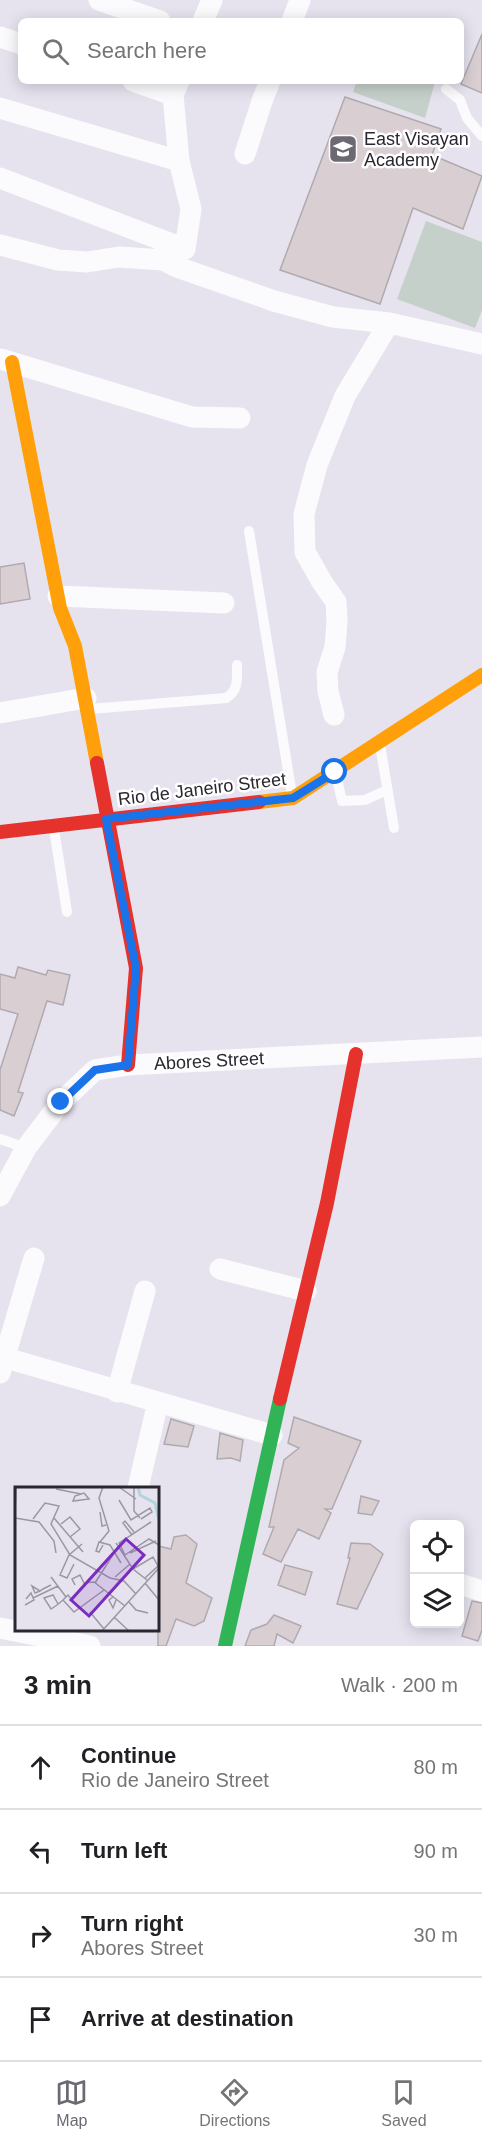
<!DOCTYPE html>
<html lang="en">
<head>
<meta charset="utf-8">
<style>
  body { margin:0; font-family:Arial,sans-serif; background:#f6f6f6; color:#202124 }
  .controls { position:absolute; right:18px; bottom:18px; display:grid; overflow:hidden; border-radius:9px; box-shadow:0 3px 15px #0003 }
  .controls button { width:54px; height:54px; display:grid; place-items:center; padding:0; border:0; border-bottom:2px solid #e0e0e0; background:#fff; color:#202124; font:30px sans-serif }
  .stop { position:absolute; width:18px; height:18px; margin:-14px; border:4px solid #1a73e8; border-radius:50%; background:#fff }
  .stop.end { background:#1a73e8; border-color:#fff; box-shadow:0 2px 6px #0008 }
  .list { margin:0; padding:0; list-style:none }
  h2 { display:flex; justify-content:space-between; align-items:center; height:78px; margin:0; padding:0 24px; font-size:26px }
  h2 small { font-size:20px; font-weight:400; color:#757577 }
  .list li { display:grid; grid-template-columns:39px 1fr auto; gap:18px; align-items:center; box-sizing:border-box; height:84px; padding:0 24px; border-top:2px solid #e0e0e0 }
  .list b { display:block; font-size:22px; white-space:nowrap }
  .list p { margin:0; font-size:20px; white-space:nowrap; color:#757577 }
  .list em { font-size:20px; font-style:normal; color:#757577 }
  .icon { flex:none; width:33px; height:33px; fill:none; stroke:currentColor; stroke-width:2; stroke-linecap:round; stroke-linejoin:round }
  .map { position:relative; flex:none; width:482px; height:1646px; overflow:hidden }
  .search { position:absolute; background:#fff; box-shadow:0 3px 15px #0003; left:18px; right:18px; top:18px; height:66px; display:flex; align-items:center; gap:15px; box-sizing:border-box; padding:0 21px; border-radius:9px; color:#757577; font-size:22px }
  .sheet { height:414px; background:#fff }
  nav { display:flex; justify-content:space-around; align-items:center; box-sizing:border-box; height:84px; border-top:2px solid #e0e0e0; background:#fff; font-size:16px; color:#757577 }
  nav a { display:grid; justify-items:center; gap:3px }
  nav .on { color:#6c6973 }
  .map>svg:first-child { display:block }
  .green { fill:#c6d0ca }
  .building { fill:#d9cfd3; stroke:#b0aaae; stroke-width:1.5 }
  .lines { fill:none; stroke-linecap:round; stroke-linejoin:round }
  .lane { stroke:#fbfbfd; stroke-width:10 }
  .street { stroke:#fbfbfd; stroke-width:21 }
  .fast { stroke:#30b455; stroke-width:14 }
  .slow { stroke:#ff9f0a; stroke-width:14 }
  .jam { stroke:#e5322d; stroke-width:14 }
  .route { stroke:#1a73e8; stroke-width:8 }
  .labels { text-anchor:middle; stroke-width:5; stroke-linejoin:round; paint-order:stroke }
  .poi-label { font-size:18px; fill:#2a2730; stroke:#fff; text-anchor:start }
  .street-label { font-size:18px; fill:#2a2730; stroke:#fff }
  .inset-river { fill:none; stroke:#b2d4e0; stroke-width:3 }
  .inset-road { fill:none; stroke:#9b98a3; stroke-width:1.5 }
  .view { fill:#7b2cbf; fill-opacity:0.15; stroke:#7b2cbf; stroke-width:3 }
  .inset-edge { fill:none; stroke:#2a2730; stroke-width:3 }
</style>
</head>
<body>
<div class="map">
<svg width="482" height="1646" viewBox="0 0 482 1646">
  <rect width="100%" height="100%" fill="#e6e3ef"/>
  <!-- green -->
  <path class="green" d="M357,81H433L435,82L425,118L353,92Z
    M426,221L482,242V310L475,328L397,299Z"/>
  <!-- building -->
  <path class="building" d="M482,34V93L461,84Z
    M345,97L441,129L432,155L482,176L463,229L413,208L380,304L280,270Z
    M24,563L30,599L0,604V567Z
    M18,967L46,975L48,970L70,975L63,1005L47,1001L18,1092L23,1093L14,1116L0,1110V1070L18,1014L0,1009V974L15,978Z
    M294,1417L361,1441L332,1509H325L331,1513L319,1539L298,1529L281,1562L263,1554L274,1527H269L284,1460L299,1448L288,1443Z
    M171,1419L194,1426L188,1447L164,1444Z
    M220,1433L243,1440L240,1461L231,1458L217,1459Z
    M361,1496L379,1501L372,1515L358,1513Z
    M186,1535L197,1544L186,1583L212,1598L204,1621L194,1626L176,1619L166,1646H158V1546L171,1549L174,1537Z
    M351,1543L370,1544L383,1554L357,1609L337,1604L350,1558H348Z
    M285,1565L312,1572L305,1595L278,1585Z
    M472,1601L482,1603V1630L478,1641L462,1636Z
    M274,1615L301,1626L293,1643L277,1634L274,1646H245L251,1630L267,1624Z"/>
  <g class="lines">
    <!-- lane -->
    <path class="lane" d="M446,89L460,100L467,118L482,136
      M249,531L292,795
      M90,709L226,698C239,691 237,678 237,665
      M380,745L394,828
      M336,775L342,801L365,800L387,790
      M54,829L67,912
      M0,1139L26,1148"/>
    <!-- street -->
    <path class="street" d="M99,0L160,21
      M203,21L212,0
      M292,21L300,0
      M0,37L21,44
      M133,81L173,95
      M0,108L179,161
      M245,154L262,101L270,81
      M0,178L185,249L191,209L179,161L173,95L179,81
      M0,245L58,260L87,262L119,257L163,260L177,267L274,301L333,317L389,323L482,344
      M1,359L192,417L240,418
      M58,596L224,603
      M0,713L86,698
      M334,715L328,691L327,672L335,647L337,621L336,602L322,582L305,552L304,514L317,465L345,396L389,323
      M0,1196L26,1148L61,1102L95,1070L128,1065L482,1047
      M220,1269L306,1291
      M6,1358L272,1435
      M0,1373L34,1258
      M117,1392L145,1291
      M138,1488L158,1402
      M460,1584L482,1591
      M0,1628L90,1646"/>
    <!-- fast -->
    <path class="fast" d="M225,1646L280,1399"/>
    <!-- slow -->
    <path class="slow" d="M12,362L60,608L75,646L97,763
      M259,802L293,798L482,675"/>
    <!-- jam -->
    <path class="jam" d="M97,763L136,968L128,1065
      M0,832L259,802
      M280,1399L327,1203L356,1054"/>
  </g>
  <g class="lines">
    <!-- route -->
    <path class="route" d="M61,1102L95,1070L128,1065L136,968L106,819L293,798L335,772"/>
  </g>
  <!-- icons -->
  <defs>
    <g id="school-square" transform="scale(1.5)"><rect x="-9" y="-9" width="18" height="18" rx="4" fill="#6c6973" stroke="#fff"/><path d="M0-5L7-2L0 1L-7-2ZM-4 1L0 2.5L4 1V4Q0 6-4 4Z" fill="#fff"/></g>
  </defs>
  <g fill-rule="evenodd">
    <use href="#school-square" x="343" y="149"/>
  </g>
  <g class="labels">
    <!-- poi labels -->
    <g class="poi-label">
      <text x="364" y="145">East Visayan<tspan x="364" dy="21">Academy</tspan></text>
    </g>
    <!-- street labels -->
    <g class="street-label">
      <text transform="translate(202 789) rotate(-7)" y="6">Rio de Janeiro Street</text>
      <text transform="translate(209 1061) rotate(-3)" y="6">Abores Street</text>
    </g>
  </g>
  <!-- overview -->
  <g transform="translate(15 1487)">
    <rect width="144" height="144" fill="#e6e3ef"/>
    <path class="inset-river" d="M123,0L125,8L140,16L144,34"/>
    <path class="inset-road" d="M104,0L121,12M119,0V24L125,31M41,2L66,7M69,6L74,12L58,14L60,9ZM104,13L116,33L135,21L137,25L126,32M85,25L87,39L91,38M0,28L1,0M0,31L24,35L39,54L41,66M39,31L68,65M18,32L30,16L44,19L36,37L55,68L95,91L109,94L121,107M136,35L104,56L110,68L134,52L144,58M46,37L55,30L65,42L55,50M117,48L108,36L110,34L119,45M85,55L94,44L84,11L88,0M101,56L118,82L132,93M88,58L84,65L81,64L84,55L95,58L106,76M115,66L141,54M59,77L52,91L45,88L54,68L67,57M118,82L138,70L143,79L130,91M36,90L51,110M100,90L115,77M80,96L99,66M130,96L144,113M60,98L57,92L65,88L69,96L79,95L110,119M25,104L17,99L20,106L25,104L28,102L36,98M98,110L94,113L98,121L101,113M18,111L43,99M48,113L59,125L89,103M114,115L121,123L133,126M43,117L38,108L29,111L36,122L42,118L48,113L53,108L64,121M10,118L19,113L16,106L11,112M75,125L89,142M99,130L114,144M87,144L144,81"/>
    <path class="view" d="M111,52L129,68L74,129L56,113Z"/>
    <rect width="144" height="144" class="inset-edge"/>
  </g>
</svg>
<div class="controls">
<button><svg class="icon" aria-label="locate" viewBox="0 0 24 24"><circle cx="12" cy="12" r="6"/><path d="M12 2v4M12 18v4M2 12h4M18 12h4"/></svg></button>
<button><svg class="icon" aria-label="layers" viewBox="0 0 24 24"><path d="M12 4l9 5-9 5-9-5zM3 14l9 5 9-5"/></svg></button>
</div>
<div class="stop" style="left:335px;top:772px"></div>
<div class="stop end" style="left:61px;top:1102px"></div>
<div class="search"><svg class="icon" aria-label="search" viewBox="0 0 24 24"><circle cx="10" cy="10" r="6"/><path d="M15 15l6 6"/></svg>Search here</div>
</div>
<section class="sheet">
<h2>3 min<small>Walk · 200 m</small></h2>
<ul class="list">
<li><svg class="icon" aria-label="ahead" viewBox="0 0 24 24"><path d="M12 20V5M6 11l6-6 6 6"/></svg><div><b>Continue</b><p>Rio de Janeiro Street</p></div><em>80 m</em></li>
<li><svg class="icon" aria-label="left" viewBox="0 0 24 24"><path d="M17 20v-9H6M10 6l-5 5 5 5"/></svg><div><b>Turn left</b></div><em>90 m</em></li>
<li><svg class="icon" aria-label="right" viewBox="0 0 24 24"><path d="M7 20v-9h11M14 6l5 5-5 5"/></svg><div><b>Turn right</b><p>Abores Street</p></div><em>30 m</em></li>
<li><svg class="icon" aria-label="arrive" viewBox="0 0 24 24"><path d="M6 21V4h12l-3 4 3 4H6"/></svg><div><b>Arrive at destination</b></div></li>
</ul>
</section>
<nav>
<a class="on"><svg class="icon" aria-label="map" viewBox="0 0 24 24"><path d="M3 6l6-2 6 2 6-2v14l-6 2-6-2-6 2zM9 4v14M15 6v14"/></svg>Map</a>
<a><svg class="icon" aria-label="directions" viewBox="0 0 24 24"><path d="M12 3l9 9-9 9-9-9zM9 14v-3h6M13 9l2 2-2 2"/></svg>Directions</a>
<a><svg class="icon" aria-label="saved" viewBox="0 0 24 24"><path d="M7 4h10v16l-5-4-5 4z"/></svg>Saved</a>
</nav>
</body>
</html>
